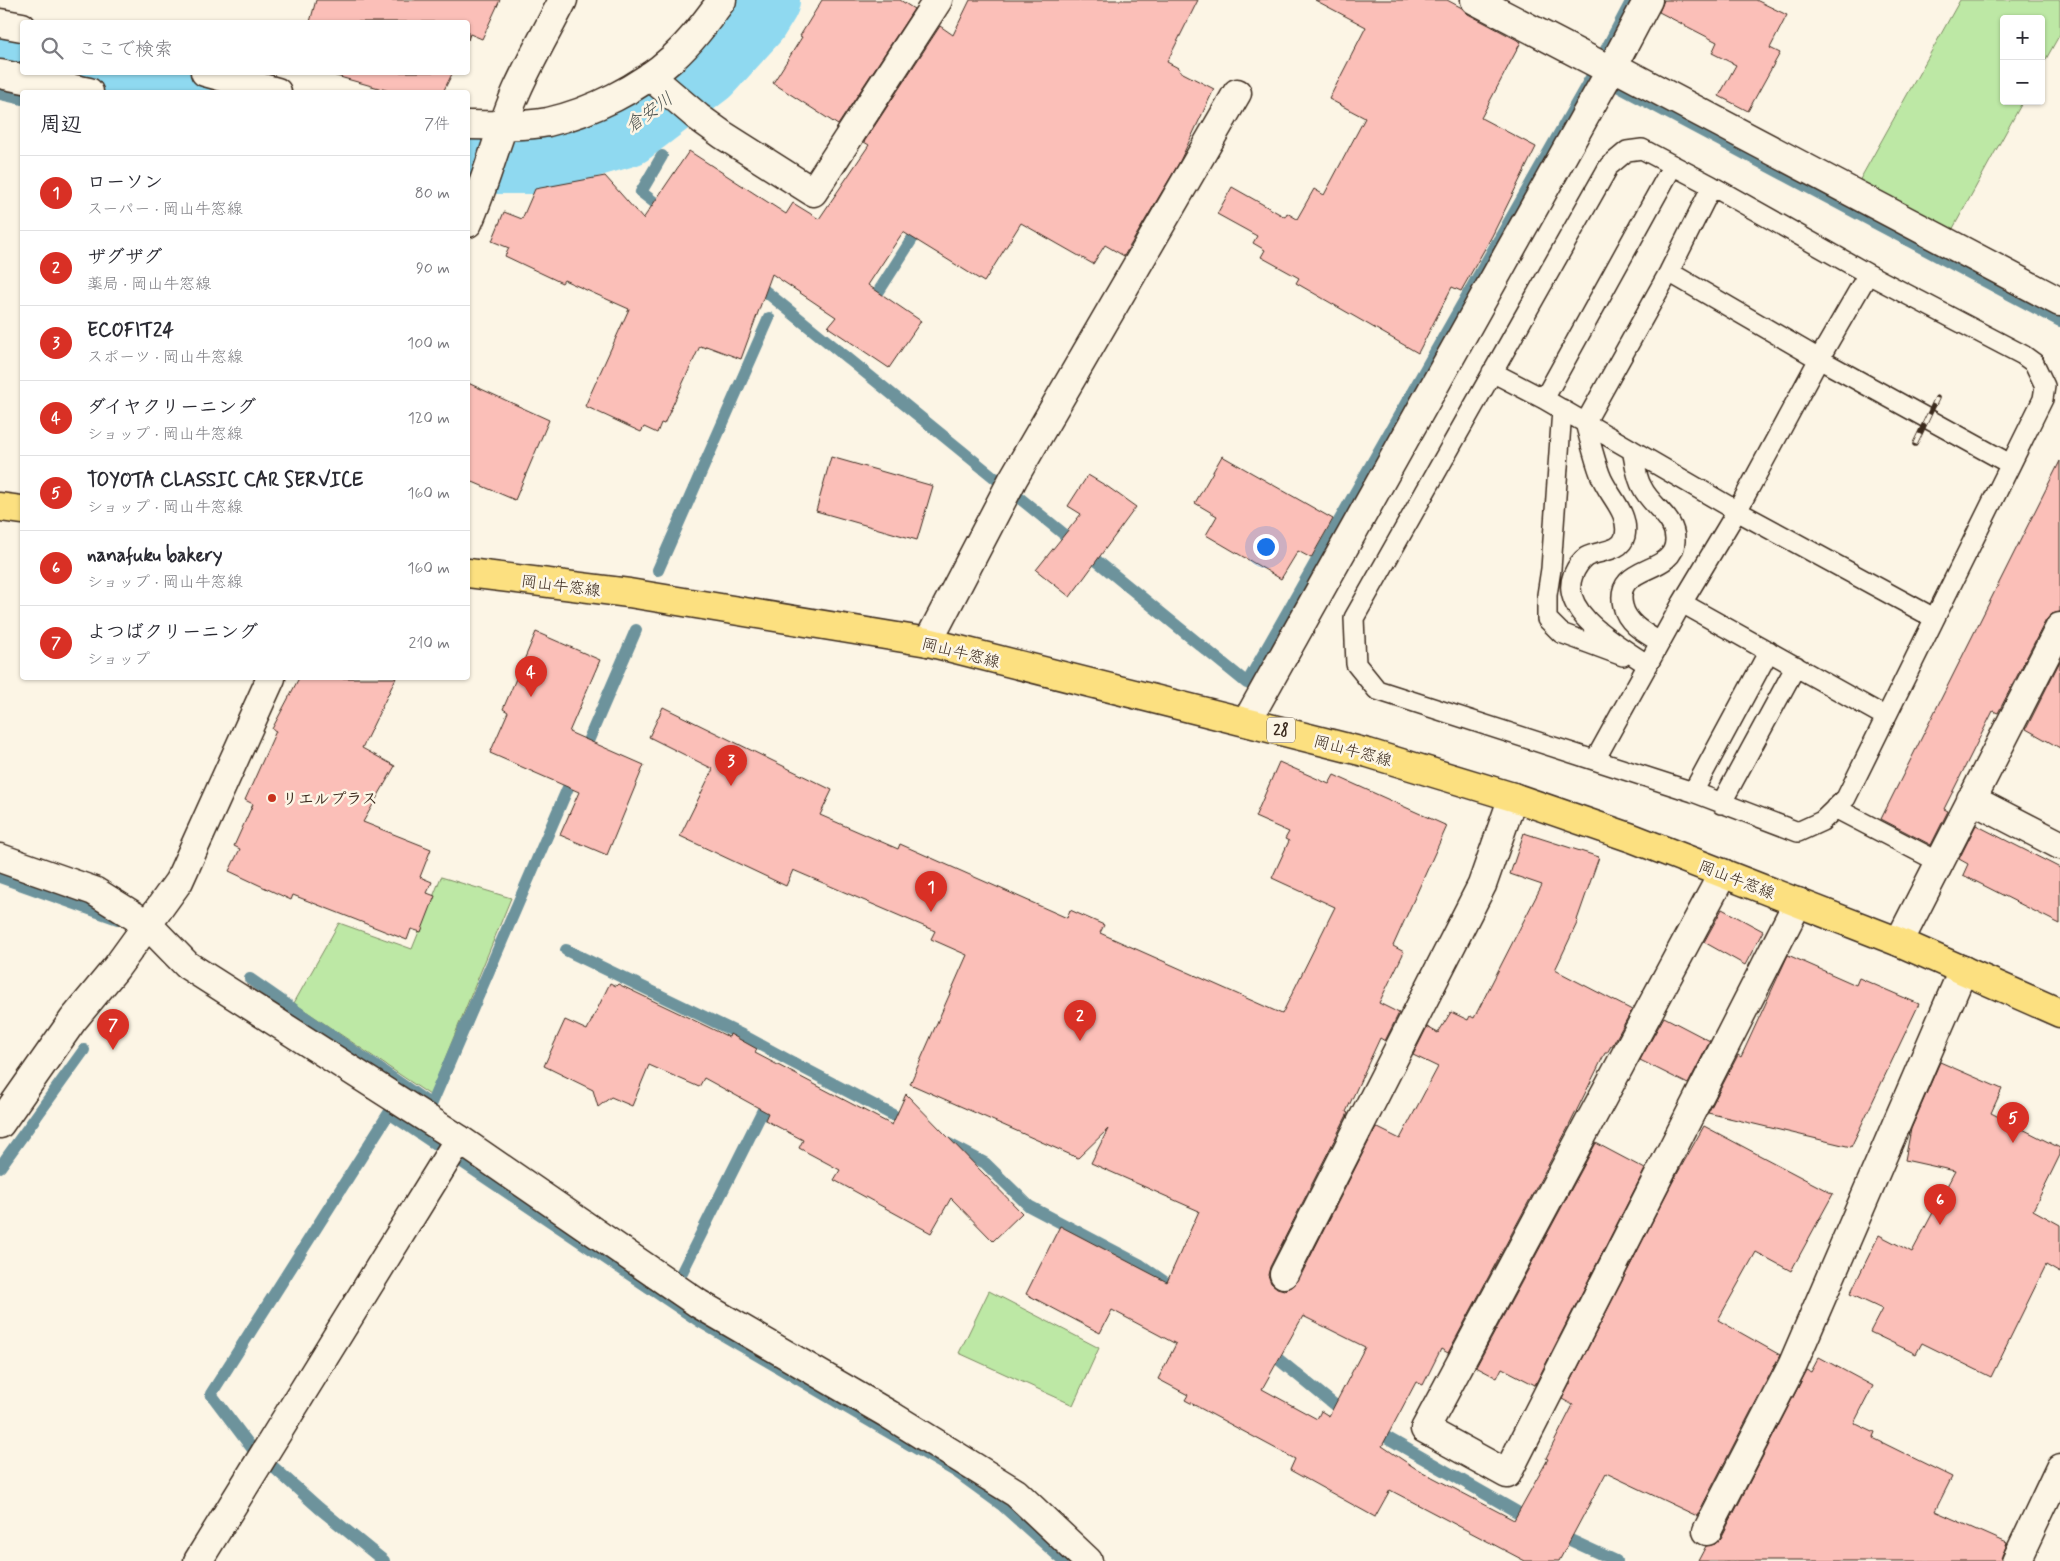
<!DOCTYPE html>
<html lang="ja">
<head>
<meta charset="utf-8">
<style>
  body { margin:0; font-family:Mynerve,"Klee One",sans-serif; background:#f2f2f3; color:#2b2b33 }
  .controls { position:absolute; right:15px; top:15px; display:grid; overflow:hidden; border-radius:5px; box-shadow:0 1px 4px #0004 }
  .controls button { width:45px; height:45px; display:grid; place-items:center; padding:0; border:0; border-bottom:1px solid #e1e1e2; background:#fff; color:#2b2b33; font:25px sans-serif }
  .you { position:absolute; left:1265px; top:546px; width:18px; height:18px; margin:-12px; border:4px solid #fff; border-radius:50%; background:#1a73e8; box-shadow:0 0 0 8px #1a73e833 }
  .badge { display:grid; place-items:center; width:32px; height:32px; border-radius:50%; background:#d93025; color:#fff; font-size:16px; font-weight:700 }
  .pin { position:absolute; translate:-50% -41px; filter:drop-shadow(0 1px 2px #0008) }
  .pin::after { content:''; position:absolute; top:26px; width:18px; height:15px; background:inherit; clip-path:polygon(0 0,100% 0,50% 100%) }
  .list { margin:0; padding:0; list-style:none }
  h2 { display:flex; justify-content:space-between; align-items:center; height:65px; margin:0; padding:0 20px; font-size:21px }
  h2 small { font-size:16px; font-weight:400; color:#7c7c81 }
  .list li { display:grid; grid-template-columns:32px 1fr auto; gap:15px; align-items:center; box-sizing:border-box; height:75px; padding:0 20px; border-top:1px solid #e1e1e2 }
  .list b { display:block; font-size:19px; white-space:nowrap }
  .list p { margin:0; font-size:16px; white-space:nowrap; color:#7c7c81 }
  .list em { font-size:16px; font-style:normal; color:#7c7c81 }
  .icon { flex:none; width:28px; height:28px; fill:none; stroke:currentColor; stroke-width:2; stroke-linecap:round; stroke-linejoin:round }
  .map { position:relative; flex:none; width:2060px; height:1561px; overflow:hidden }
  .search { position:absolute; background:#fff; box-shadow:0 1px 4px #0004; left:20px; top:20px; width:450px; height:55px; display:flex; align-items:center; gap:12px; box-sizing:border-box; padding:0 18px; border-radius:5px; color:#7c7c81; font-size:19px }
  .panel { position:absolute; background:#fff; box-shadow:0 1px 4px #0004; left:20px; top:90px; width:450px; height:590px; border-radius:5px }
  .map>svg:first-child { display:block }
  .green { fill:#bde8a5; stroke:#7c8962 }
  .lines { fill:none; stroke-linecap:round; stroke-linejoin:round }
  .stream { stroke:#6d939c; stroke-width:12 }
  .river { stroke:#8fd9f0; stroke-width:72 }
  .building { fill:#fbbfb8; stroke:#3b2a1e; fill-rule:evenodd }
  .service-casing { stroke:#3b2a1e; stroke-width:22 }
  .minor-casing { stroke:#3b2a1e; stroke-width:31 }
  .primary-casing { stroke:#3b2a1e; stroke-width:31 }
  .service { stroke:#fcf5e5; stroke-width:19 }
  .minor { stroke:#fcf5e5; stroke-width:28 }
  .primary { stroke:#fce080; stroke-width:28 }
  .rail-casing { stroke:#3b2a1e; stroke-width:5.5 }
  .rail { stroke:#fcf5e5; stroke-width:4; stroke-dasharray:11; stroke-linecap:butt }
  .poi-dot { fill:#c8321e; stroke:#fcf5e5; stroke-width:2 }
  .labels { text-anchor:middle; stroke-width:5; stroke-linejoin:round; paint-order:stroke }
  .shield { fill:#fcf5e5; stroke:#75675a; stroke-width:1 }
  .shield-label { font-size:15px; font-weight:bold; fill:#3b2a1e }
  .street-label { font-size:16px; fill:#3b2a1e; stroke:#fcf5e5 }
  .poi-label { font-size:16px; font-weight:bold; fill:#3b2a1e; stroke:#fcf5e5; text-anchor:start }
  .water-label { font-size:18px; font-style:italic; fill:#505652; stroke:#fcf5e5 }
</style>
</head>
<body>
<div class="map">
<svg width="2060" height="1561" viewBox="0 0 2060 1561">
  <rect width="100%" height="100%" fill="#fcf5e5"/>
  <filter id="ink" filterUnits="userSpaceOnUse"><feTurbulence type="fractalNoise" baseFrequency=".02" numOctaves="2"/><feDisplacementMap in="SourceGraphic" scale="10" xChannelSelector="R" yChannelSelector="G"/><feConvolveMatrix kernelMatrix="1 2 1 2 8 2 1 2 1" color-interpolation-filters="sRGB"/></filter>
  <g filter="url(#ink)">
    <!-- green -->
    <path class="green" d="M1960,0H2060V34L2041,68V19H2004V101H2023L1951,232L1858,183Z
      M441,877L511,898L430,1095L294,1003L339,923L412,949Z
      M989,1291L1099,1348L1073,1405L959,1353Z"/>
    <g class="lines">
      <!-- stream -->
      <path class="stream" d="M706,70L722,79L751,49L784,0
        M1604,79L2060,321
        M0,94L22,99
        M662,156L641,192L668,213
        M754,282L1247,683L1593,74L1632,0
        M870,305L921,225
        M658,570L769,318
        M0,877L118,919
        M566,950L746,1037L788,1060L910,1124
        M250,979L431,1105L636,630
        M947,1143L985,1163L1029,1206L1139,1264L1169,1285
        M0,1167L84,1050
        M681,1274L770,1096
        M1267,1350L1348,1416
        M1372,1429L1533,1521
        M1555,1533L1616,1561
        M384,1561L319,1508L251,1447L211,1394L389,1113L699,1321L955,1471L1003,1506L1064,1561"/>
      <!-- river -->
      <path class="river" d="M0,48L22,52
        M110,72L176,92
        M468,158H535L626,131L706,70L753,18L764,0"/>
    </g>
    <!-- building -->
    <path class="building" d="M316,0H500L482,39L470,34L468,40V22H310Z
      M822,0H900L914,9L838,125L773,83L802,37L800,36Z
      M970,0H1198L1167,62L1180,69L1179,71L1214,89L1179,163L1124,256L1105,245L1093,264L1021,223L984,282L903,232L868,285L921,321L889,368L828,327L836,317L772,274L741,359L706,346V348L700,346L664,424L661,423L657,433L644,427L641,432L585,406L629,309L564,280L562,283L505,256L509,248L492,241L504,212L522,219L535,189L605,176L643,219L689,151L786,214L793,203L819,219L869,145L864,142L940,26L953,35Z
      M1315,0H1447L1462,8L1468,14L1521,42L1481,118L1536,147L1492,236L1461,291L1452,287L1418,353L1296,283L1299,278L1261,257L1265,250L1253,243L1257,236L1217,214L1232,187L1285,217L1287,213L1297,219L1314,189L1324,195L1365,118L1329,99L1366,27Z
      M1664,0H1756L1787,15L1770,48L1780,53L1748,111L1719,96L1736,65L1712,53L1717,42L1659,12Z
      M322,72H453L443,92H393Z
      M468,383L549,420L515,500L468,480Z
      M1222,456L1333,519L1311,558L1298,551L1281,579L1206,535L1217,516L1195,503Z
      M831,457L933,486L917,540L816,511Z
      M2060,461V612L2052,614L2046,620L1998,713L1993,711L1944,809L1948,811L1931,845L1881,819Z
      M1088,475L1108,487L1136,507L1070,597L1036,570L1081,514L1068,506Z
      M536,632L600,660L569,732L644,765L607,855L560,835L579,792L490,753L508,712L503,709Z
      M2060,661V748L2026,729Z
      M299,678H396L362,748L395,766L363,822L431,849L420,877L432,882L427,893L435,896L421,932L411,929L407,940L293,895L291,900L229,871L240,849L234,846L253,804L245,800L276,731L272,729Z
      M663,707L832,790L820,815L898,849L900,844L1067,918L1070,910L1104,925L1100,933L1282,1014L1335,907L1272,878L1289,841L1285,839L1289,832L1255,817L1279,762L1329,784L1334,775L1447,826L1393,946L1404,952L1379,1003L1399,1013L1385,1041L1380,1038L1346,1112L1348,1113L1270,1267L1268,1275L1271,1283L1277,1288L1284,1290L1292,1287L1298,1281L1376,1127L1400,1139L1438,1067L1413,1055L1427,1027L1438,1033L1451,1012L1468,1020L1470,1016L1474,1018L1542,885L1510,874L1524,833L1599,857L1577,920L1578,921L1555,970L1632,1010L1612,1046H1611L1607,1053H1605L1568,1128L1448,1353L1441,1349L1423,1385L1416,1382L1382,1446L1415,1468L1514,1520L1548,1459L1546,1458L1573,1405L1562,1399L1672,1183L1704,1126L1833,1194L1791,1271L1756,1252L1718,1320L1780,1355L1697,1516L1606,1473L1559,1561H1525L1390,1490L1375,1517L1290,1470L1295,1459L1185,1400L1188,1395L1158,1379L1176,1344L1112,1310L1100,1333L1026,1294L1060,1226L1167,1282L1199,1211L1091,1163L1108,1129L1078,1158L910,1084L967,955L931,939L935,931L793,870L786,886L680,836L713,769L649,737ZM1303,1316L1365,1347L1329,1416L1321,1411L1317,1419L1262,1389Z
      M1976,825L2060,868V924L1963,875L1968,864L1959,859Z
      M1722,909L1763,931L1745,965L1704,942Z
      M1788,955L1856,985L1859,978L1919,1004L1851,1147L1708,1113L1738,1055L1741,1057Z
      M610,983L616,986L618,984L729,1037L730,1034L757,1049L755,1053L892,1125L906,1094L1022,1213L993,1241L951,1198L931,1233L834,1180L840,1170L799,1148L803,1140L765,1120L768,1113L704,1078L699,1087L649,1065L632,1106L611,1097L598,1107L593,1090L544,1066L565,1020L587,1030Z
      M1664,1017L1710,1041L1688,1084L1640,1060Z
      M1940,1062L2002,1089L1991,1113L2060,1148V1155L2033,1210L2060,1225V1273L2046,1265L1991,1377L1922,1343L1916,1354L1870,1332L1882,1309L1850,1294L1879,1235L1912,1252L1955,1171L1905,1160L1911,1129Z
      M1596,1143L1645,1169L1535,1385L1502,1368L1497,1378L1476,1367Z
      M1819,1357L1873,1386L1854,1423L1875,1433L1873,1438L1952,1477L1935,1511L2007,1543L2001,1561H1698L1706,1546L1715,1544L1721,1538L1807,1370L1811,1372Z"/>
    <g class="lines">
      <!-- service casing -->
      <g class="service-casing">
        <path id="service" d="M1642,149L1712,186L1868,274L2023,355L2034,363L2045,386L2043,399L1846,798L1822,821L1798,832L1693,792L1377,690L1356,664L1354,618L1609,166L1627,151Z
          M1669,272L1819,359L2010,464
          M1492,372L1544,399L1737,511L1934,618
          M1544,399L1673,165
          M1562,409L1551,569L1547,595V619L1561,633L1623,656
          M1632,450C1635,462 1636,477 1642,487C1651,507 1676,517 1675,541C1674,576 1613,563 1623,606C1627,624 1645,633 1660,642
          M1682,603L1886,717
          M1648,665C1622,647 1558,614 1573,575C1576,568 1579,562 1586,557C1598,550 1621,553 1625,536C1630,512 1607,495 1600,474C1594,458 1590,440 1585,423L1669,272L1712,186
          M1595,760L1682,603L1737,511L1819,359L1868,274
          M1693,792L1769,651
          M1721,804L1796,666
          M1835,808L1939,862"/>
      </g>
      <!-- minor casing -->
      <g class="minor-casing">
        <path id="minor" d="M1475,0L1604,67L1618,69L2060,302
          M0,23L22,27
          M205,72L277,92
          M0,74L89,92
          M650,76L698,117L723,135L813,192L938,0
          M468,125C493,125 522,127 548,122C591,112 640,88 673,58C692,41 707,20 722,0
          M468,223C487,180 498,133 517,90C531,59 548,30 563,0
          M928,642L1013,479L1237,93
          M1247,721L1612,68L1648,0
          M1971,799L2060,845
          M0,858L94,891L147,924L187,965L459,1139L699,1304L890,1415L1016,1493L1088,1561
          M1723,873L1425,1429L1507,1474L1798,902
          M1899,942L2060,627
          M0,1124L73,1020L116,968L179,881L271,678
          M1284,1274L1482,885L1513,797
          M1707,1531L1792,1366L1963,970
          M198,1561L459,1139
          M2016,1561L2060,1468"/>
      </g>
      <!-- primary casing -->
      <g class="primary-casing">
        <path id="primary" d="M0,507L22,510
          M468,573L629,593L928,642L1368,753L1513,797L1632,838L1899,942L2060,1013"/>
      </g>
      <!-- service -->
      <use href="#service" class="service"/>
      <!-- minor -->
      <use href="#minor" class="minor"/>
      <!-- primary -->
      <use href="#primary" class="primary"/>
      <!-- rail casing -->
      <g class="rail-casing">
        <path id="rail" d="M1915,444L1937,398"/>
      </g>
      <!-- rail -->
      <use href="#rail" class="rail"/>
    </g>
  </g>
  <!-- markers -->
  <circle class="poi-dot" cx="272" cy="798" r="5"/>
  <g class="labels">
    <!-- shield labels -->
    <rect class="shield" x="1267" y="717.5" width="28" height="25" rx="4"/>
    <g class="shield-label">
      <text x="1281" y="735">28</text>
    </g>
    <!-- street labels -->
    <g class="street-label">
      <text transform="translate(561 585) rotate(7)" y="6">岡山牛窓線</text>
      <text transform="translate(961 652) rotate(14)" y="6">岡山牛窓線</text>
      <text transform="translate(1353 750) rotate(15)" y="6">岡山牛窓線</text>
      <text transform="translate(1737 879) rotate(21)" y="6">岡山牛窓線</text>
    </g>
    <!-- poi labels -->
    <g class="poi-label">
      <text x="282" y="804">リエルプラス</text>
    </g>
    <!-- water labels -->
    <g class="water-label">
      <text transform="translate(649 112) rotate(-36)" y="6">倉安川</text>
    </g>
  </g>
</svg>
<div class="controls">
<button>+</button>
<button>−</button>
</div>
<div class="you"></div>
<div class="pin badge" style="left:931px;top:912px">1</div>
<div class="pin badge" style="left:1080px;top:1041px">2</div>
<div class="pin badge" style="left:731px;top:786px">3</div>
<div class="pin badge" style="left:531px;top:697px">4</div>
<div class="pin badge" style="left:2013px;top:1143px">5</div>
<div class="pin badge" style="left:1940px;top:1225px">6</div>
<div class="pin badge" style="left:113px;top:1050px">7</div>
<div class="search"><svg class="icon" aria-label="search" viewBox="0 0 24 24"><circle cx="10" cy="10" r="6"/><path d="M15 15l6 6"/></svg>ここで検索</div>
<section class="panel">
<h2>周辺<small>7件</small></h2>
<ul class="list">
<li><span class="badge">1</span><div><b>ローソン</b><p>スーパー · 岡山牛窓線</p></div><em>80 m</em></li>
<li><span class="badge">2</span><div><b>ザグザグ</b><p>薬局 · 岡山牛窓線</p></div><em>90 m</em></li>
<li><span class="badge">3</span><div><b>ECOFIT24</b><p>スポーツ · 岡山牛窓線</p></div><em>100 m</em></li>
<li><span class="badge">4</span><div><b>ダイヤクリーニング</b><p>ショップ · 岡山牛窓線</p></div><em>120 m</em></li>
<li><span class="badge">5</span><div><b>TOYOTA CLASSIC CAR SERVICE</b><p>ショップ · 岡山牛窓線</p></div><em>160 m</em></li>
<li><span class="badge">6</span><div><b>nanafuku bakery</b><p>ショップ · 岡山牛窓線</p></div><em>160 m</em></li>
<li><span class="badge">7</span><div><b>よつばクリーニング</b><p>ショップ</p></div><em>210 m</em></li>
</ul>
</section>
</div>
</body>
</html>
